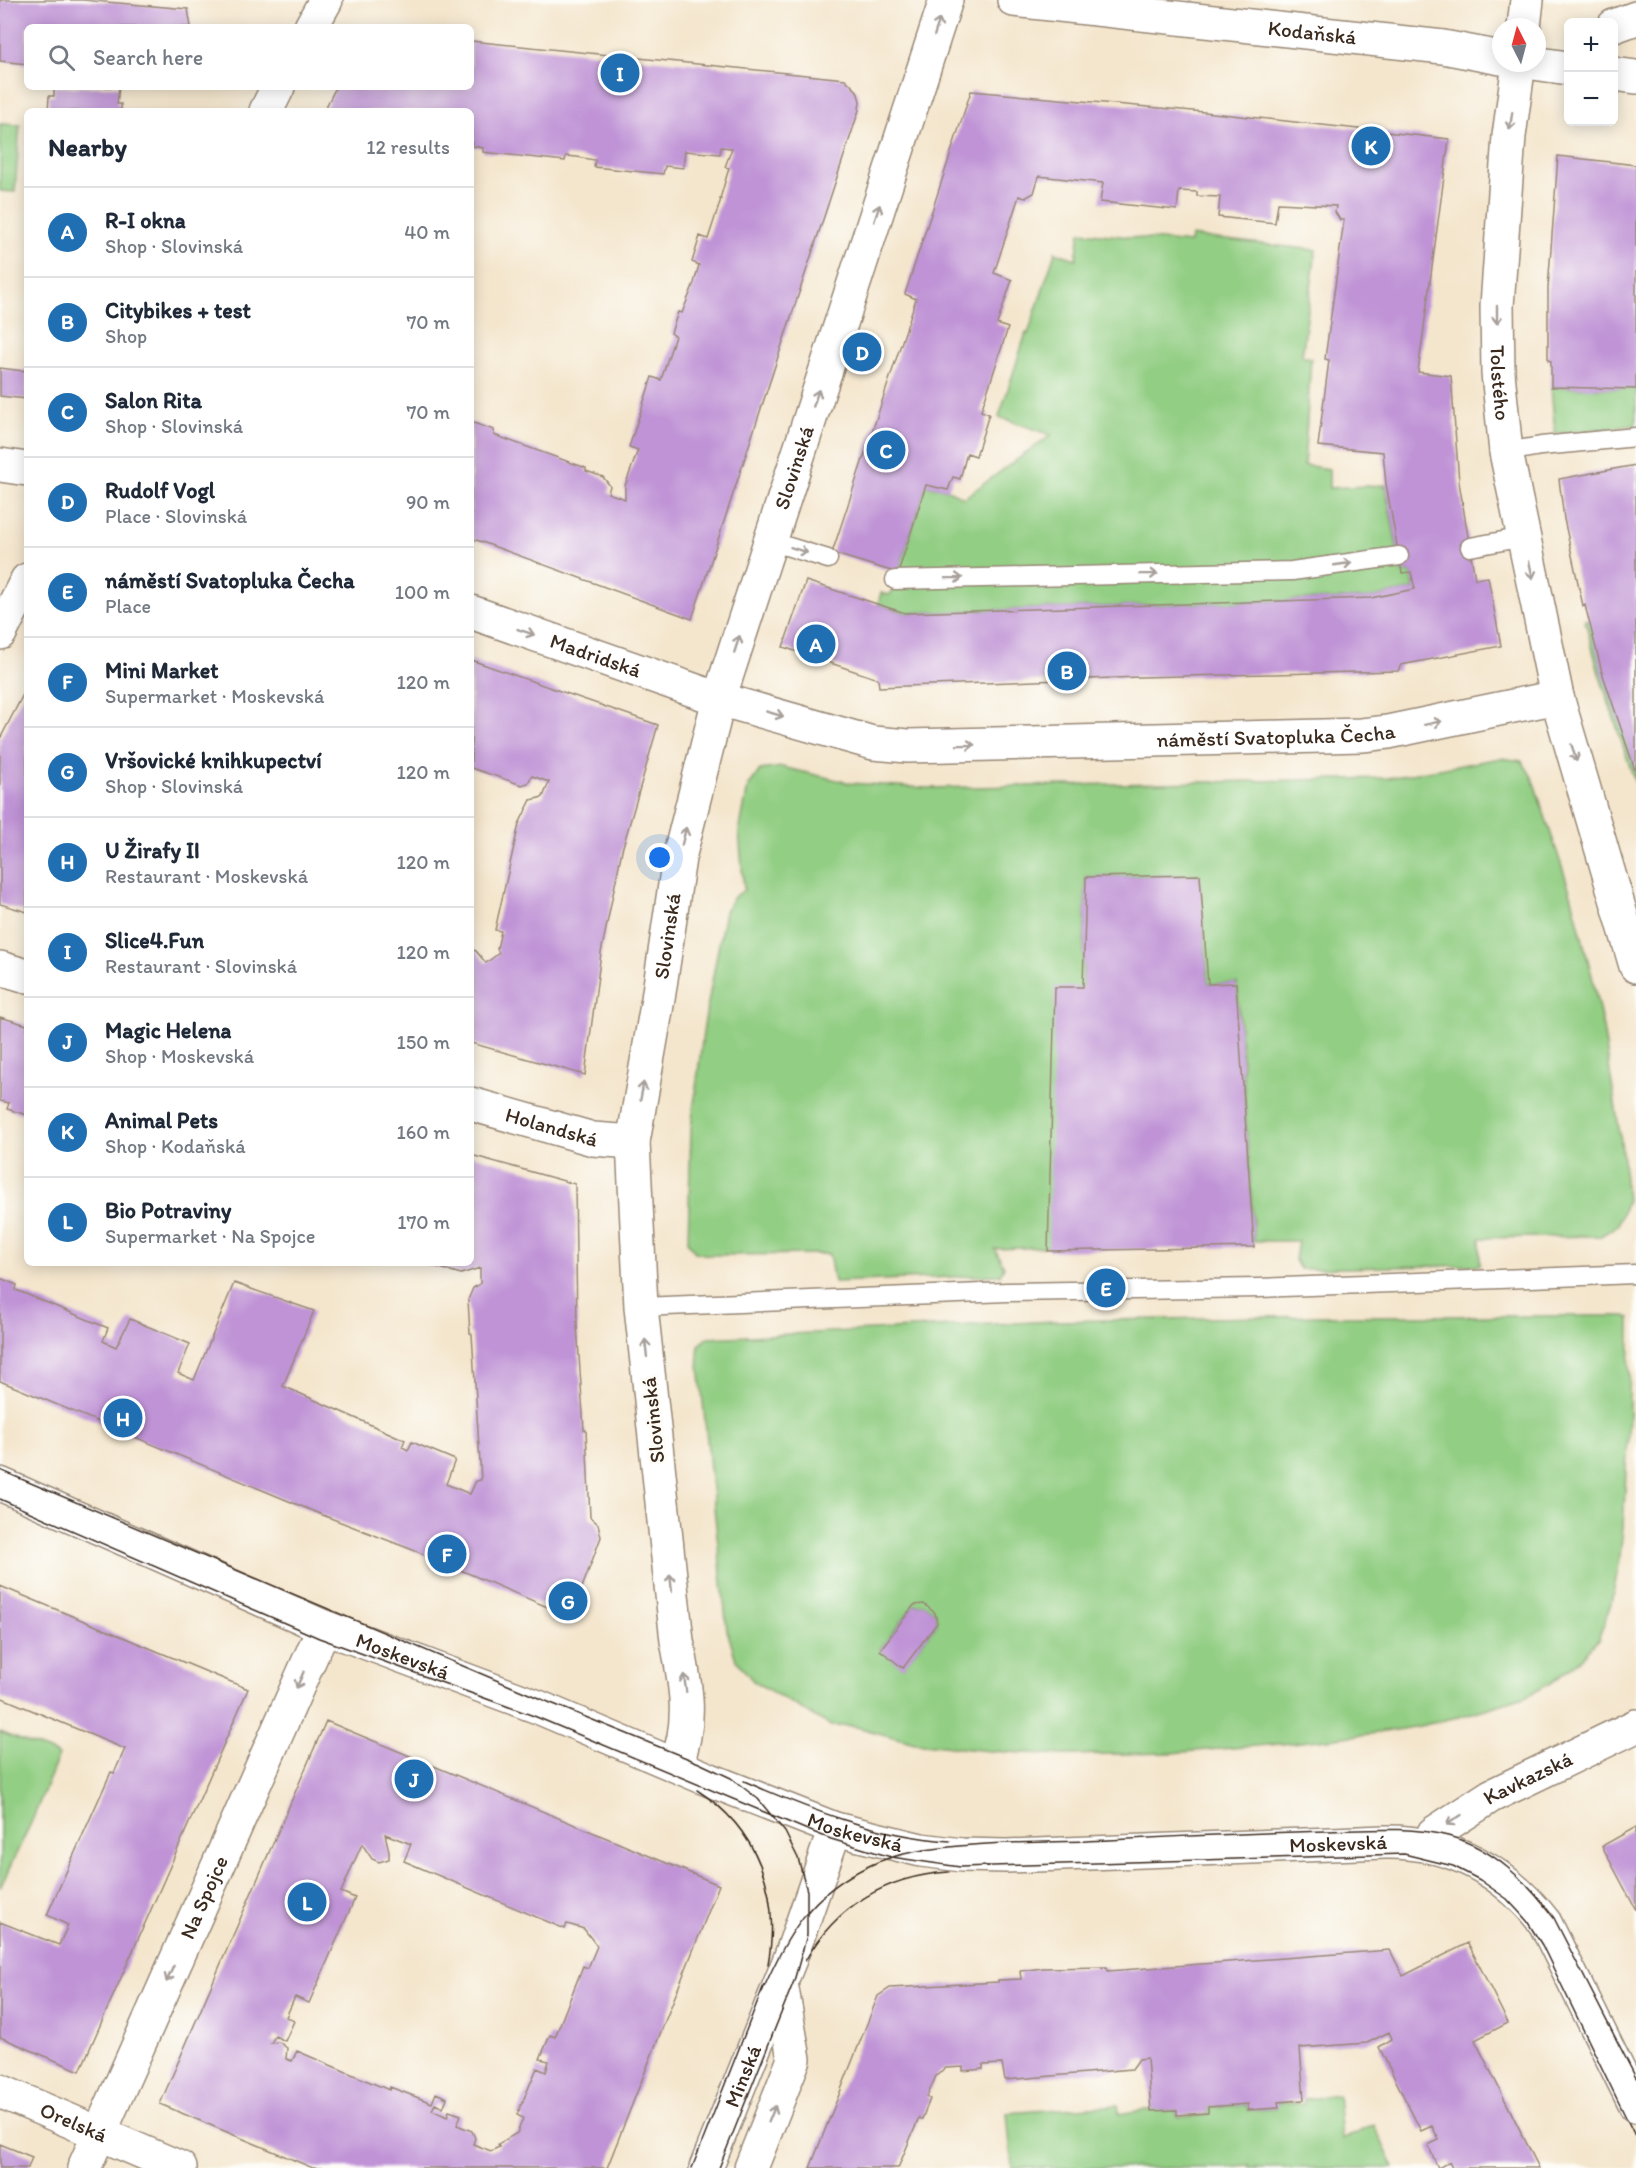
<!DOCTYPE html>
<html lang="en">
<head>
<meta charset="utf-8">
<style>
  body { margin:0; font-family:Itim,sans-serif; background:#f6f6f7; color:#1f2937 }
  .controls { position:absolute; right:18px; top:18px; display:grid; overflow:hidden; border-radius:9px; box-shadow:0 3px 15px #0003 }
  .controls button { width:54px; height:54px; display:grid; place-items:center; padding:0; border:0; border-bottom:2px solid #e0e1e3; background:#fff; color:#1f2937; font:30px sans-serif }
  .compass { position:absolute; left:1492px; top:18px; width:54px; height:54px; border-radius:50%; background:#fff; box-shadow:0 3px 15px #0003; rotate:354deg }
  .you { position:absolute; left:660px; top:858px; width:21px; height:21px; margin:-15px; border:4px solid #fff; border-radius:50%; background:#1a73e8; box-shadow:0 0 0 9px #1a73e833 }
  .badge { display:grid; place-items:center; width:39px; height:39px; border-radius:50%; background:#1f6fb2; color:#fff; font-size:20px; font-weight:700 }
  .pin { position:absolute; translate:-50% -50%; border:3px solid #fff; box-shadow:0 2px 6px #0006 }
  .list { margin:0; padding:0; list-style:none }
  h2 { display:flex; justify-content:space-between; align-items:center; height:78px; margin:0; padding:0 24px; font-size:26px }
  h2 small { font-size:20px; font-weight:400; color:#747a83 }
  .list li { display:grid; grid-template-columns:39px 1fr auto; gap:18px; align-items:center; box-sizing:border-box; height:90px; padding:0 24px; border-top:2px solid #e0e1e3 }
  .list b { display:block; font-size:22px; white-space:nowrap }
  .list p { margin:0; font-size:20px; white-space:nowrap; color:#747a83 }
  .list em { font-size:20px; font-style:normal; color:#747a83 }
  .icon { flex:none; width:33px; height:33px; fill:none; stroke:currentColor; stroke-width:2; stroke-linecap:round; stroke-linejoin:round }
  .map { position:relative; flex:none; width:1636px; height:2168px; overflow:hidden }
  .search { position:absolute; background:#fff; box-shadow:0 3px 15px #0003; left:24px; top:24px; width:450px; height:66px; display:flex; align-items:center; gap:15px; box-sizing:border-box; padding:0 21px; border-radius:9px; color:#747a83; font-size:22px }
  .panel { position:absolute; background:#fff; box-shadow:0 3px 15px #0003; left:24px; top:108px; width:450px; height:1158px; border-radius:9px }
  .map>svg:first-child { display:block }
  .green { fill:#92ce83; stroke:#667c50; stroke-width:1.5; fill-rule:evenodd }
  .building { fill:#bf93d6; fill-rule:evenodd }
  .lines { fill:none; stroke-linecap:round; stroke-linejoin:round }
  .service-casing { stroke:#988876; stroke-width:21 }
  .minor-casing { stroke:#988876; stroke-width:36 }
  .tertiary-casing { stroke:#988876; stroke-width:36 }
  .service { stroke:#fff; stroke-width:18 }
  .minor { stroke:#fff; stroke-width:33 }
  .tertiary { stroke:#fff; stroke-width:33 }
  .tram { stroke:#3b2a1e; stroke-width:1.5 }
  .oneway { stroke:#a79f9a }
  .labels { text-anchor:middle; stroke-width:6; stroke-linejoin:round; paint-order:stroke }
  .street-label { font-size:21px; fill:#3b2a1e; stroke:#fdfcf7 }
</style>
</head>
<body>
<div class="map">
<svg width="1636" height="2168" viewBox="0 0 1636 2168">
  <rect width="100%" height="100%" fill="#fdfcf7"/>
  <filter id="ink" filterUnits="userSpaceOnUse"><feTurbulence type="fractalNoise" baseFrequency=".0167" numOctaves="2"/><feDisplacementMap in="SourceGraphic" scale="12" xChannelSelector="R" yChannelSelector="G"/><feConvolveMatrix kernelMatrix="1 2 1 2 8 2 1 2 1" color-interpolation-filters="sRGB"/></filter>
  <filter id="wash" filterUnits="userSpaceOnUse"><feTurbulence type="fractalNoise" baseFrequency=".008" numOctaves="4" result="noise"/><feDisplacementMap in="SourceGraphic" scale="24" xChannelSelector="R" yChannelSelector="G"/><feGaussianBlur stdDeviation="1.35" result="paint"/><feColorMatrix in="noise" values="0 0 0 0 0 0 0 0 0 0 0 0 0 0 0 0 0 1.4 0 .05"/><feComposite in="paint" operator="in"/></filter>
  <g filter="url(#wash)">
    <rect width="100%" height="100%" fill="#f4e6cd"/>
    <!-- green -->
    <path class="green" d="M0,124L20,125L15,192L0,191Z
      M1080,232L1190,243L1191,236L1316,250L1302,356L1311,358L1304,465L1329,469V488L1385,485L1402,573L1411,572L1414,589L1371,598L905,613L878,604L881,593L889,595L892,592L926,485L948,490L964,498L1051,435L999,417L1026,333L1028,334L1055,252L1076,259Z
      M1551,387L1636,389V425L1555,434Z
      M1590,619L1636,772V785L1599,673L1585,620Z
      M1501,758L1522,761L1532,777L1571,894L1592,976L1603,1028L1621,1141L1627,1200L1618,1225L1601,1236L1480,1238V1265L1300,1269L1295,1260L1298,1241H1254L1237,983L1208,984L1200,875L1086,877L1083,987L1049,1247L995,1249L1004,1267L1000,1275L834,1282L829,1254L709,1255L695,1252L688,1242L691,1128L704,1025L725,911L733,898L744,890L739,832L748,787L760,770L782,767L850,783L927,788L1388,778Z
      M1321,1316H1626L1630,1318L1629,1416L1623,1528L1619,1565L1611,1603L1598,1640L1572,1667L1551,1683L1525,1697L1462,1716L1420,1726L1378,1733L1292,1743L1171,1753L1064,1755L989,1751L915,1743L853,1726H831L753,1681L736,1660L727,1630L698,1355L699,1345L707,1338L1056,1321ZM924,1604L935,1613L937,1623L903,1667L880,1649L914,1605Z
      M0,1732L59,1755L31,1823L0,1888Z
      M1338,2095L1342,2140L1374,2125L1394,2168H1250L1249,2166L1226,2168H1012L1007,2113L1118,2105L1119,2114L1143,2110H1177V2117L1208,2115V2107L1247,2105L1248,2110L1276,2109L1278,2103L1304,2104V2099Z"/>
    <g id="blocks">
      <!-- building -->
      <path class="building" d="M0,0H82L188,9L191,27H27V64L0,61Z
        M471,41L845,79L857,91L860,101L859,110L692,619L471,538V422L494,430V435L586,468V471L603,477L610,486L608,493L625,499V486L638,450L629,447L652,377L661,380L675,336L671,333L678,312L682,313L694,283L699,265L692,262L700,236L708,239L721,199H720L729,168L725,167L732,148L721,147L720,154L685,151L683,168L665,166L663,174L594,167L595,160L577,157L566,156L565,161L483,152V148L472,146L473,143L471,142V111H324L336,87H471Z
        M54,87H119L117,104H121V111H48L49,96H54Z
        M971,91L1204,112L1449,139L1418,372L1451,376L1459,482L1475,579L1488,577L1501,646L1401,665L1398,671L1140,677L879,687L878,679L783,647L806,581L905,613L1371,598L1415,589L1411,572L1402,573L1386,484L1383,452L1318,446L1329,360L1325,359L1344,220H1340L1335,212L1336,206L1278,203L1275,223L1218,217L1220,197L1197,196V192L1179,191L1177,210L1100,202L1103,183L1039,176L1034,193L1025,198L1019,196L994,273L1012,280L997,324L1008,328L981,411L989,414L976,456L967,453L960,479L953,477L948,490L926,485L898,573L832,553L916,299L905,294Z
        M1558,156L1636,165V389L1551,387V361L1548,360V288Z
        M0,368L23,371L27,368V399L0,396Z
        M1636,465V773L1602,672L1585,605L1583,606L1564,519L1559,479Z
        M471,660L658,725L622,850L601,953L585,1075L471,1043V949L476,951L486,963L499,953L497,949L501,931L495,930L519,824L531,800L543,797L549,782L532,776L528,783L522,785L471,768Z
        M27,687V912L0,904V739Z
        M1200,875L1208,984L1236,983L1254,1247L1048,1251L1055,987H1083L1086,877Z
        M0,1017L27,1025V1115L7,1109L9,1103L0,1101Z
        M471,1155L575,1184L577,1326L584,1430H586L590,1517L598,1524L601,1537L571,1617L418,1552L320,1514L0,1381V1278L17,1285L16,1290L108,1328L103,1341L116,1347L130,1319L190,1344L178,1373L194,1380L234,1283L314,1311L283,1386L405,1440L402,1447L408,1450L412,1442L455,1460L446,1484L470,1494L476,1481L481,1480L472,1334L470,1333L468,1300L473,1288L480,1284V1268L461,1274L426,1264L471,1263Z
        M0,1586L248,1689L80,2071L0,2037V1922L59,1945L68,1925L47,1915L111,1772L114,1773L125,1749L0,1697Z
        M924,1604L935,1613L937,1623L903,1668L880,1650L914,1605Z
        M326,1721L719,1885L607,2168H313L160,2104ZM385,1834L411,1844L404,1861L565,1929L567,1924L584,1929L597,1946L588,1968L583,1966L555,2037L550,2035L540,2059L549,2061L546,2072L537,2068L517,2115L523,2118L517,2133L498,2144L499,2147L491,2151L473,2144L475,2138L472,2131L457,2125L461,2115L449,2111L447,2117L432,2110L435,2104L443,2108L447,2098L436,2093L432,2103L390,2087L389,2090L297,2051L292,2061L286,2059L287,2048L279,2042L271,2043L275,2036L285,2041L294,2021L286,2017L295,1997L309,2003L355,1898L341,1892L362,1844L372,1859L379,1862L389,1859V1851Z
        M1636,1827V1910L1602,1846Z
        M1468,1943L1508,2023L1475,2040L1539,2168H1452L1449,2162L1438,2168L1428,2145L1439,2140L1432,2126L1421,2131L1379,2047L1392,2039L1389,2032L1367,2043L1300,2048L1304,2100L1278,2102L1279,2108L1248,2110V2104L1208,2107V2113L1177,2115V2110L1151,2111L1147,2058L1139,2059L1132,2069L1005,2080L1002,2064L983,2065V2069L963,2071V2067L946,2068L936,2076L927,2097L930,2099L922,2119L919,2118L898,2168H810L878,1996L890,1988L998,1982V1980L1021,1979L1020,1971L1043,1968L1107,1967L1108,1971L1390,1950L1403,1976Z
        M0,2144L32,2157L28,2168H0Z"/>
    </g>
  </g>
  <g filter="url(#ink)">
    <use href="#blocks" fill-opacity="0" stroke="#988876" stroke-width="1.5"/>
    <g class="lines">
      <!-- service casing -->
      <g class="service-casing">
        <path id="service" d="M1506,452L1541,446L1636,437
          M770,541L828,559
          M1470,547L1524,537
          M895,580L1292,571L1399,556
          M641,1307L1007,1292L1259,1288L1636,1274"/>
      </g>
      <!-- minor casing -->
      <g class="minor-casing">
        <g id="minor">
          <path d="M311,27L326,0"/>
          <path d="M1524,27L1527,0"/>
          <path id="s1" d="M1519,63L1509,136L1497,306L1498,373L1506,452L1557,697L1636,966"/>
          <path d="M266,111L278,87"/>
          <path d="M0,465L27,469"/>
          <path id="s2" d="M471,612L719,699L873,743L908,746L1362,735L1388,732L1557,697"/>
          <path d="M0,633L27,580"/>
          <path d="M0,968L27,976"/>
          <path id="s3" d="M471,1104L593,1139L633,1142"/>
          <path id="s4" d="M0,1484L324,1627L538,1707L710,1780L835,1829L921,1850L962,1855L1006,1856L1385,1842C1451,1841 1505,1871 1545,1923L1636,2106"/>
          <path id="s5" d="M676,1765C693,1721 686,1686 677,1641L641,1307L633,1142L658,999L679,858L719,699L946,0"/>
          <path id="s6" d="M1429,1845L1434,1833L1491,1796L1636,1726"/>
          <path id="s7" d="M0,2091L180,2168"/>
          <path id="s8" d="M84,2168L324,1627"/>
          <path id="s9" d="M706,2168L790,1959L835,1829"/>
          <path d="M751,2168L794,2059L781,1983"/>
        </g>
      </g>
      <!-- tertiary casing -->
      <g class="tertiary-casing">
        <g id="tertiary">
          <path id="s10" d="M1014,0L1443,47L1501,58"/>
          <path d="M1614,26L1636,18"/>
          <path d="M1533,63L1568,68"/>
          <path d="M1614,74L1636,77"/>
        </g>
      </g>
      <!-- service -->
      <use href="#service" class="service"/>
      <!-- minor -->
      <use href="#minor" class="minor"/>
      <!-- tertiary -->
      <use href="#tertiary" class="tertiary"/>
      <!-- tram -->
      <path class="tram" d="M0,1470L541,1699L699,1763L731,1778L758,1799L785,1832L798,1858L807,1891V1935L794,1981L719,2168
        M0,1499L319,1638L534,1716L805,1829L831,1839L891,1857L960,1867L1404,1854L1453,1866L1480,1880L1507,1899L1520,1913L1527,1921L1542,1945L1636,2138
        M744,1781C810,1810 877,1836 950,1841
        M697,1790C758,1829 781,1894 768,1964
        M805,1961C836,1906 886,1876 949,1872
        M762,1992C787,1934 811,1892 871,1865C899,1852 929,1849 959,1846C1009,1841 1059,1843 1109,1840C1181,1836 1254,1833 1327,1831C1367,1830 1409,1826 1448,1836C1494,1848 1527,1882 1554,1918L1636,2078
        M692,2168L764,1985"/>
    </g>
    <!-- one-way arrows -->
    <defs><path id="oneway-shaft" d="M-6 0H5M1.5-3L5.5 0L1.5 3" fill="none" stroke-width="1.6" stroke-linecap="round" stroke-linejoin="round" transform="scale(1.5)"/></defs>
    <g class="oneway">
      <use href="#oneway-shaft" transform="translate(937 27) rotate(-72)"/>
      <use href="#oneway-shaft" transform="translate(1511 121) rotate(98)"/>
      <use href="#oneway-shaft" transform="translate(877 213) rotate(-72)"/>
      <use href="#oneway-shaft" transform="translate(1497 315) rotate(90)"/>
      <use href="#oneway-shaft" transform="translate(816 398) rotate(-72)"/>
      <use href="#oneway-shaft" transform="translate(799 550) rotate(18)"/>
      <use href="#oneway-shaft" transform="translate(1343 564) rotate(-8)"/>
      <use href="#oneway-shaft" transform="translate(1531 570) rotate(78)"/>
      <use href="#oneway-shaft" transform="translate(1149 574) rotate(-1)"/>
      <use href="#oneway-shaft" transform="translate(954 578) rotate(-1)"/>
      <use href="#oneway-shaft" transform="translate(526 632) rotate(19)"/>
      <use href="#oneway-shaft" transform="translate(737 644) rotate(-72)"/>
      <use href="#oneway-shaft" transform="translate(775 714) rotate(16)"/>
      <use href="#oneway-shaft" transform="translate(1433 723) rotate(-12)"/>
      <use href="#oneway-shaft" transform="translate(966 745) rotate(-1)"/>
      <use href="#oneway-shaft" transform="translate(1574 753) rotate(73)"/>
      <use href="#oneway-shaft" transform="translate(684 836) rotate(-76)"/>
      <use href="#oneway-shaft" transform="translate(642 1091) rotate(-80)"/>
      <use href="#oneway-shaft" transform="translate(646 1348) rotate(-96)"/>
      <use href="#oneway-shaft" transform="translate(671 1583) rotate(-96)"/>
      <use href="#oneway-shaft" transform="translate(300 1680) rotate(114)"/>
      <use href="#oneway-shaft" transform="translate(685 1683) rotate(-98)"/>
      <use href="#oneway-shaft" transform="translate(1454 1820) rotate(147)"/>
      <use href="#oneway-shaft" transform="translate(170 1974) rotate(114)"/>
      <use href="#oneway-shaft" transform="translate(772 2114) rotate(-68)"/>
    </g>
  </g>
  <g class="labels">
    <!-- street labels -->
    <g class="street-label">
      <text dy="7" stroke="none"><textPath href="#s10" startOffset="300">Kodaňská</textPath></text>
      <text dy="7" stroke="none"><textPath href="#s1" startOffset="321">Tolstého</textPath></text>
      <text dy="7" stroke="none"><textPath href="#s5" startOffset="1322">Slovinská</textPath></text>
      <text dy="7" stroke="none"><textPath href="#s2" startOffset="132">Madridská</textPath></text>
      <text dy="7" stroke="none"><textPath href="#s2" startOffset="826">náměstí Svatopluka Čecha</textPath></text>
      <text dy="7" stroke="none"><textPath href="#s5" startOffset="836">Slovinská</textPath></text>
      <text dy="7" stroke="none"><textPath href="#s3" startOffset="84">Holandská</textPath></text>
      <text transform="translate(653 1420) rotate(-96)" y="7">Slovinská</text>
      <text dy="7" stroke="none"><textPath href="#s4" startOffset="438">Moskevská</textPath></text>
      <text dy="7" stroke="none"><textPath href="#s6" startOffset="122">Kavkazská</textPath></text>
      <text dy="7" stroke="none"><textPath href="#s4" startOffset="924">Moskevská</textPath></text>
      <text dy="7" stroke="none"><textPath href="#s4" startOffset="1410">Moskevská</textPath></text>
      <text dy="7" stroke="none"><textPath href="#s8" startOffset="296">Na Spojce</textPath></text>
      <text dy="7" stroke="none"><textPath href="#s9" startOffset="99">Minská</textPath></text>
      <text dy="7" stroke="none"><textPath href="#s7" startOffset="80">Orelská</textPath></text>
    </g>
  </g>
</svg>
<div class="controls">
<button>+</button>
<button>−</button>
</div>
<svg class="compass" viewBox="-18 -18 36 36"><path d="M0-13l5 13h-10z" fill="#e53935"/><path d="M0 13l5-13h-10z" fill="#747a83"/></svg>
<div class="you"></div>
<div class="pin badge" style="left:816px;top:644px">A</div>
<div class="pin badge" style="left:1067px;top:671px">B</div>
<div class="pin badge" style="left:886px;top:450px">C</div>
<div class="pin badge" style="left:862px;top:352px">D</div>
<div class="pin badge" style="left:1106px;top:1288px">E</div>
<div class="pin badge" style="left:447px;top:1554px">F</div>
<div class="pin badge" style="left:568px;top:1601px">G</div>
<div class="pin badge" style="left:123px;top:1418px">H</div>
<div class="pin badge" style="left:620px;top:73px">I</div>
<div class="pin badge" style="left:414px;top:1779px">J</div>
<div class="pin badge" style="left:1371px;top:146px">K</div>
<div class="pin badge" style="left:307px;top:1902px">L</div>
<div class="search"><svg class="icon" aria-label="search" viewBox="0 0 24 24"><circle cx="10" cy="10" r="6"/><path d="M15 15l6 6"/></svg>Search here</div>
<section class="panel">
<h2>Nearby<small>12 results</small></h2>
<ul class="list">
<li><span class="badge">A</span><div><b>R-I okna</b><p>Shop · Slovinská</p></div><em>40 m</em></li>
<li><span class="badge">B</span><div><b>Citybikes + test</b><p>Shop</p></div><em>70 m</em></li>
<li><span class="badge">C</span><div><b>Salon Rita</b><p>Shop · Slovinská</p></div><em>70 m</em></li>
<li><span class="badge">D</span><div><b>Rudolf Vogl</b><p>Place · Slovinská</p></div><em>90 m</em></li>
<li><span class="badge">E</span><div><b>náměstí Svatopluka Čecha</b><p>Place</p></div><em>100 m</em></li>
<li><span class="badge">F</span><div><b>Mini Market</b><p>Supermarket · Moskevská</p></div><em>120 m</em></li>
<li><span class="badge">G</span><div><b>Vršovické knihkupectví</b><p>Shop · Slovinská</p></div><em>120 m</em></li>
<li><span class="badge">H</span><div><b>U Žirafy II</b><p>Restaurant · Moskevská</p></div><em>120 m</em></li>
<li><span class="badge">I</span><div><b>Slice4.Fun</b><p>Restaurant · Slovinská</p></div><em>120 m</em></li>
<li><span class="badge">J</span><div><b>Magic Helena</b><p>Shop · Moskevská</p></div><em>150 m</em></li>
<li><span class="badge">K</span><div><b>Animal Pets</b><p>Shop · Kodaňská</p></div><em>160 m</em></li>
<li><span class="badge">L</span><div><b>Bio Potraviny</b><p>Supermarket · Na Spojce</p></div><em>170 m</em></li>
</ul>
</section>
</div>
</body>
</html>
